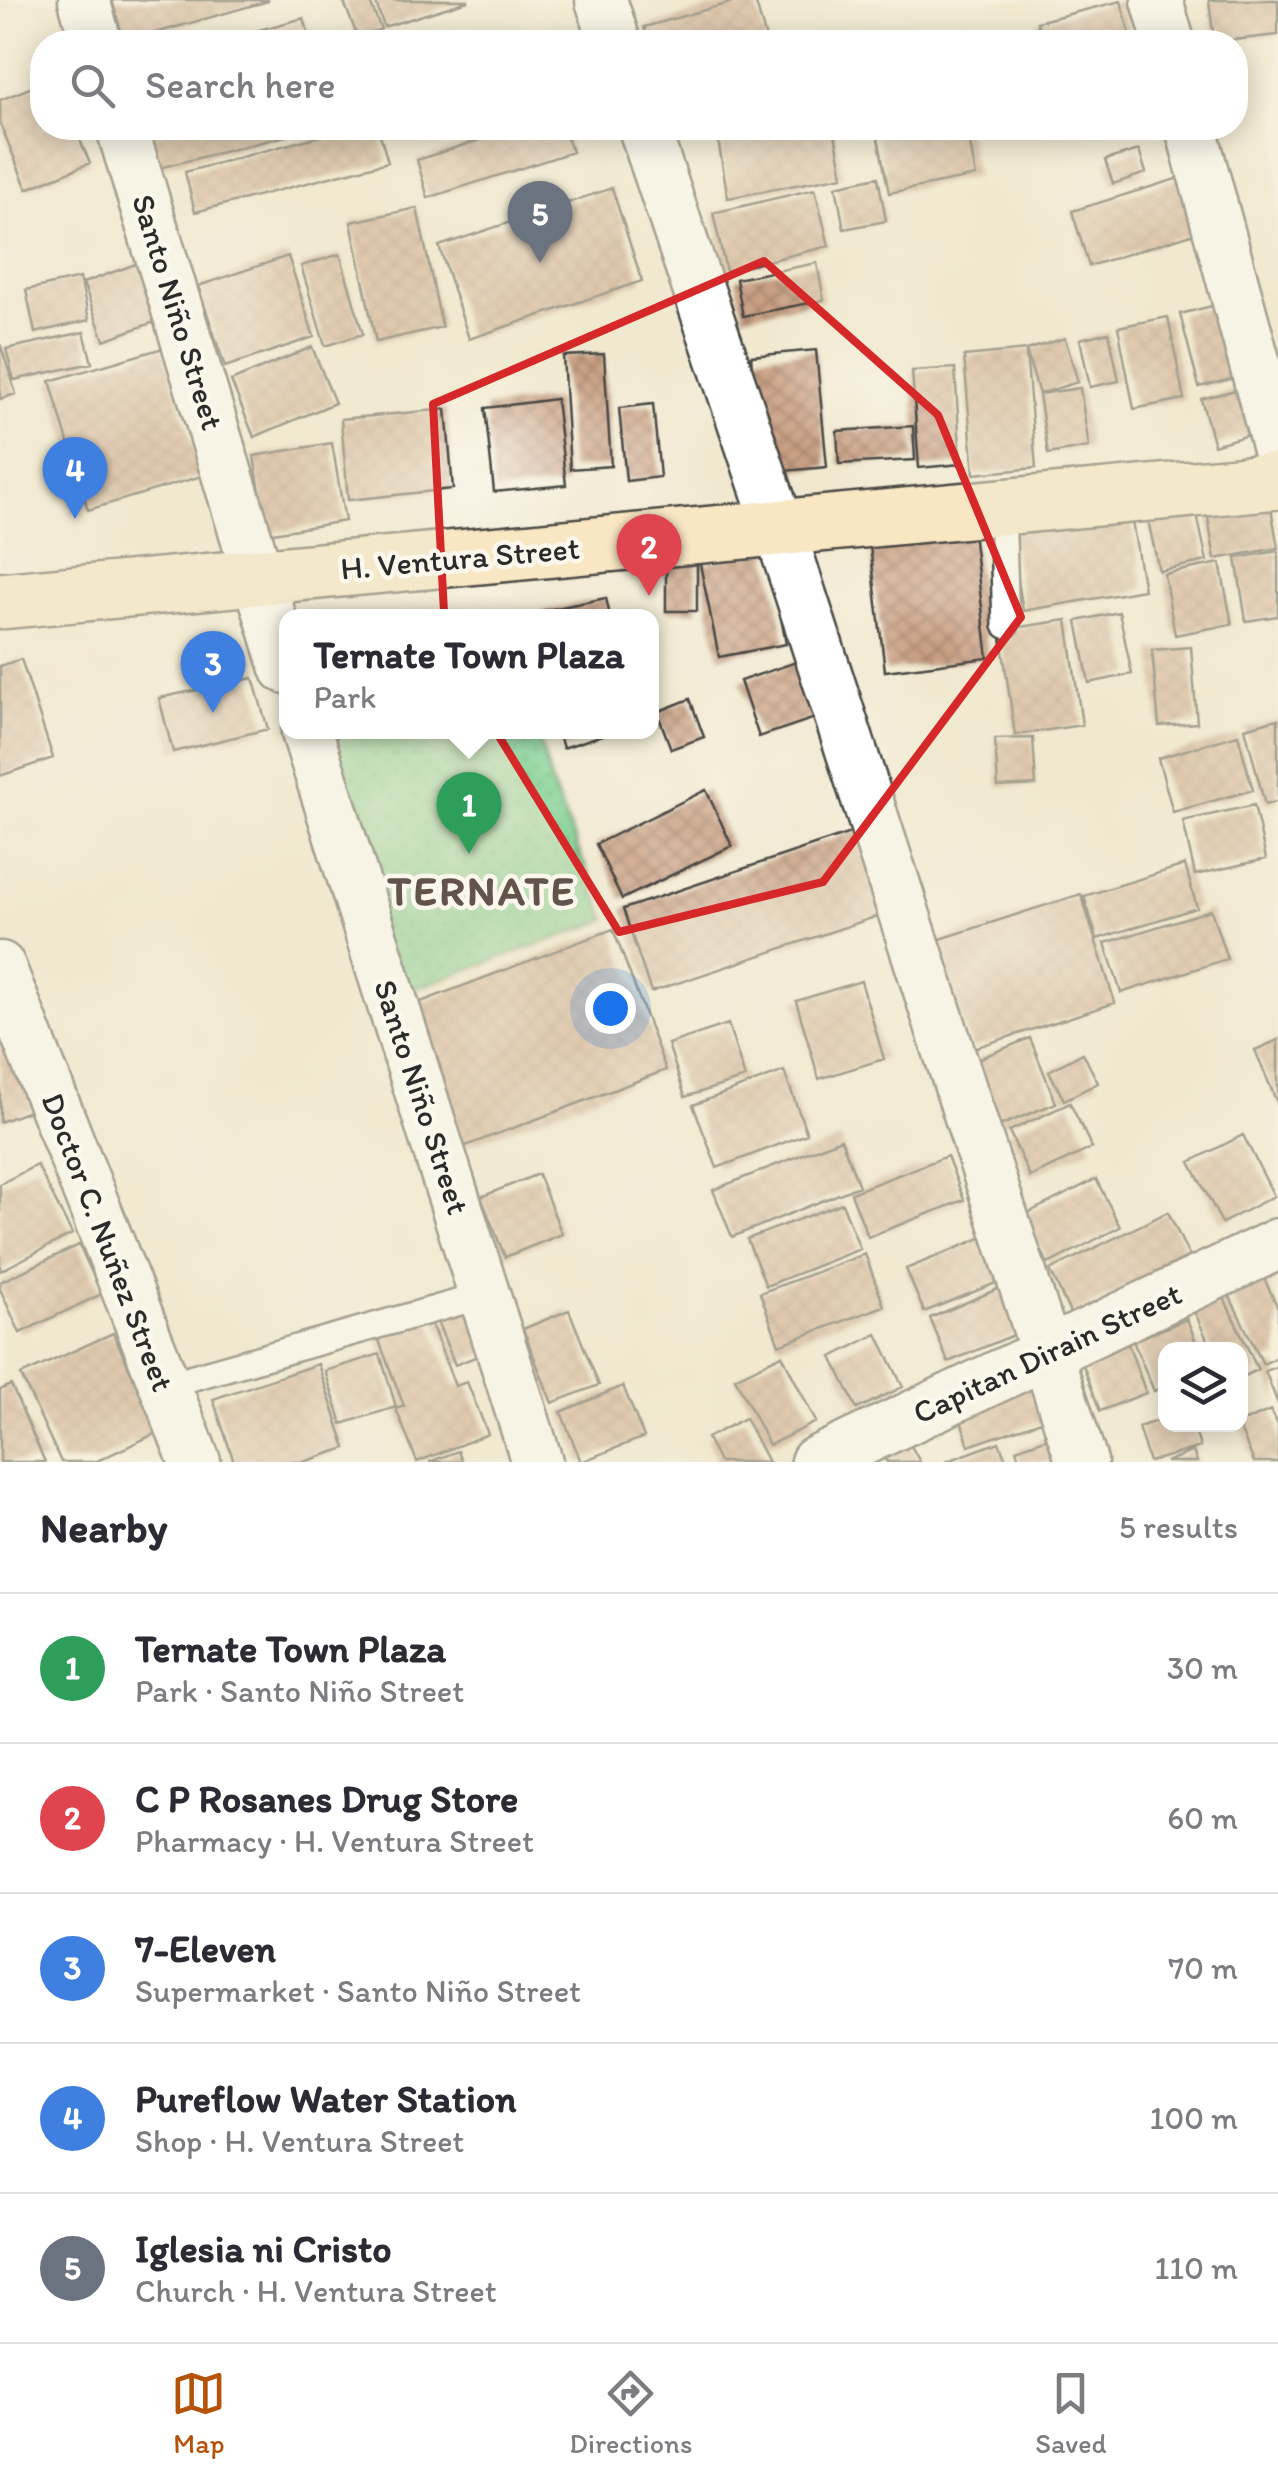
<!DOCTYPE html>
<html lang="en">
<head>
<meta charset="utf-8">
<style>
  body { margin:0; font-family:Itim,sans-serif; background:#f7f7f7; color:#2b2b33 }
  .controls { position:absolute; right:30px; bottom:30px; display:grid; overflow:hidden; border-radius:20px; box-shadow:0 5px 25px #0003 }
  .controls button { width:90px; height:90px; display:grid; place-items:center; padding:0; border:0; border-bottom:2px solid #e1e1e2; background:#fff; color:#2b2b33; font:50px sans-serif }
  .you { position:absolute; left:610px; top:1008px; width:35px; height:35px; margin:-25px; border:8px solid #fff; border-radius:50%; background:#1a73e8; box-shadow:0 0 0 15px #1a73e833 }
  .badge { display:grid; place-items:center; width:65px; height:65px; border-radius:50%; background:#b45309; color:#fff; font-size:32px; font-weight:700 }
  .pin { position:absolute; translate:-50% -82px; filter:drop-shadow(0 2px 5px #0008) }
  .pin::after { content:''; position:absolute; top:52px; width:35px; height:30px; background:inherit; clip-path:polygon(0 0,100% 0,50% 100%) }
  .popup { position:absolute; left:279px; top:609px; width:380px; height:130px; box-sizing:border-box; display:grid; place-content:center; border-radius:20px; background:#fff; filter:drop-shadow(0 2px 8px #0005); font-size:32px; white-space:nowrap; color:#7c7c81 }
  .popup b { font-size:38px; color:#2b2b33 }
  .popup::after { content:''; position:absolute; left:50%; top:100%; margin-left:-20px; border:20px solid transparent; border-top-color:#fff }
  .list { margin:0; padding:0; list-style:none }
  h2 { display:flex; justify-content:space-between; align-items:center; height:130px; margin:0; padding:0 40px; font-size:42px }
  h2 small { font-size:32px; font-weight:400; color:#7c7c81 }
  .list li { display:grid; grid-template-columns:65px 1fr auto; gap:30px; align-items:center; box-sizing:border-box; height:150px; padding:0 40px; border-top:2px solid #e1e1e2 }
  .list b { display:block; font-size:38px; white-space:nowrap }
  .list p { margin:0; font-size:32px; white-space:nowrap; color:#7c7c81 }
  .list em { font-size:32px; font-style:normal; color:#7c7c81 }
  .icon { flex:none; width:55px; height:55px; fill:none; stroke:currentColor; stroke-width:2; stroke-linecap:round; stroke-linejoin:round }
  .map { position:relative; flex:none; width:1278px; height:1462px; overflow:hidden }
  .search { position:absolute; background:#fff; box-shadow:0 5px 25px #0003; left:30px; right:30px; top:30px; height:110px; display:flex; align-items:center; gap:25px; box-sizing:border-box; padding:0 35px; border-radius:40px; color:#7c7c81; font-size:38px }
  .sheet { height:880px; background:#fff }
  nav { display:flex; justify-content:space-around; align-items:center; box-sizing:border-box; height:140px; border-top:2px solid #e1e1e2; background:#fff; font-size:28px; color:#7c7c81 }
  nav a { display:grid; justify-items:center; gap:5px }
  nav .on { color:#b45309 }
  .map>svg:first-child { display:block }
  .park { fill:url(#park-dots); stroke:#547d5e; stroke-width:2.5 }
  .building { fill:url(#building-cross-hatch) }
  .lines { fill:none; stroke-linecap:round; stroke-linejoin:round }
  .lane-casing { stroke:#494844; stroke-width:30 }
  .street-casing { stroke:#494844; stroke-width:55 }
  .secondary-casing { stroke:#494844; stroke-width:60 }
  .lane { stroke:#fff; stroke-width:25 }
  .street { stroke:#fff; stroke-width:50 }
  .secondary { stroke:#f9e7c3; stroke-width:55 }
  .marked { fill:none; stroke:#d62828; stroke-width:8; stroke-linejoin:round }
  .labels { text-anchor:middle; stroke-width:9; stroke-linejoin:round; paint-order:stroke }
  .street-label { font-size:32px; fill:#2b2b2b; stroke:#fbf7ec }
  .district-label { font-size:42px; font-weight:bold; letter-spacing:2.5px; fill:#63544a; stroke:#fbf7ec }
</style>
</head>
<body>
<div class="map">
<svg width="1278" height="1462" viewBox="0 0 1278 1462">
  <defs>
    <pattern id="park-dots" width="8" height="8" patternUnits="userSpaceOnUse" patternTransform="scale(2.5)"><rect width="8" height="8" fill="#7ccf91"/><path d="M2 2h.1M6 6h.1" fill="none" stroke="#6bb27d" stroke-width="1.8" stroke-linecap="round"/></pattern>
    <pattern id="building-cross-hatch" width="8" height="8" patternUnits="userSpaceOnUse" patternTransform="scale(2.5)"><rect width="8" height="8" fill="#caa084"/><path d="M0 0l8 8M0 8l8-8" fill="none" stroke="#a4836c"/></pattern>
  </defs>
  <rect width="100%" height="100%" fill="#fbf7ec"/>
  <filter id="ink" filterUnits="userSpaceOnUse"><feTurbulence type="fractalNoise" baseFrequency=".01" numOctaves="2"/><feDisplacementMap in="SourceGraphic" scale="20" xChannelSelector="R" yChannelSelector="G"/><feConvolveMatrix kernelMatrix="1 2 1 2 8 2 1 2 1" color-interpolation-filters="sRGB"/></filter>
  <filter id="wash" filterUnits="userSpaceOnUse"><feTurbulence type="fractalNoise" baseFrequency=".0048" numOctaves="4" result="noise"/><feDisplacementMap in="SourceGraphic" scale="40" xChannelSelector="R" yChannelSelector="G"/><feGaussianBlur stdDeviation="2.25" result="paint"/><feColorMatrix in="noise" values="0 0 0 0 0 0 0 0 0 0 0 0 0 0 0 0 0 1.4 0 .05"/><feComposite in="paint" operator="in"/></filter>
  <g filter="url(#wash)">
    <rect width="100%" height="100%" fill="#f0e9d0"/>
    <!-- park -->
    <path class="park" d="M323,732H537L553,788L607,920L400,994Z"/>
    <g id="blocks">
      <!-- building -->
      <path class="building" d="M112,0H268V1L124,42Z
        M343,0H369L381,29L358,38Z
        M375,0H468V1L384,27Z
        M740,0H755L767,42H649L644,27Z
        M1209,0H1278V35L1214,42Z
        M1121,1L1132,42H1042L1037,22Z
        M304,18L311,42H218V41Z
        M42,83V128H75L90,163L27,189L0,123V100Z
        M179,128H313V129L155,169L147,136Z
        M350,128H378L388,162L195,212L185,172Z
        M517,128H564L572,152L428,198L417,160Z
        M750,128H834L843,176L728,198L717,134Z
        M876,128H967L976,176L889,193Z
        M1139,150L1146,173L1113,184L1105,160Z
        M1189,175L1205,230L1089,266L1072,211Z
        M878,177L886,221L844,229L836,186Z
        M612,188L642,281L469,339L439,246Z
        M815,189L829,246L726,271L713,213Z
        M417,208L442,327L376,342L351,222Z
        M340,254L363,334L325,346L301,266Z
        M288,256L314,337L225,367L198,286Z
        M141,262L163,319L104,340L83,283Z
        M817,263L824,300L743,316L736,279Z
        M80,278L89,320L35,333L26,290Z
        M1224,303L1243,376L1199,387L1180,314Z
        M1168,317L1184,399L1134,409L1118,327Z
        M84,332L92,363L14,380L6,349Z
        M1109,332L1119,381L1090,387L1080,339Z
        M1065,338L1078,382L1039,394L1026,350Z
        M1,346L16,394L0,399V347Z
        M312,347L335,403L254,437L231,381Z
        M163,348L202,476L88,510L50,381Z
        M816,350L827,467L762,473L751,356Z
        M1026,350L1036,468L974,474L964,356Z
        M604,354L611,466L570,469L563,356Z
        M955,368L961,464L919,468L912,371Z
        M1080,388L1089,447L1048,454L1039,394Z
        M1239,389L1252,434L1214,445L1201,399Z
        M556,399L566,485L494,492L485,408Z
        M653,404L660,477L626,481L619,408Z
        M446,409L453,489L348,500L341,419Z
        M913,426L915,460L839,464L837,431Z
        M332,443L345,521L267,534L254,456Z
        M1193,496L1207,561L1159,571L1145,506Z
        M1269,496L1278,548L1215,559L1206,506Z
        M1129,504L1144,590L1023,611L1009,524Z
        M972,524L988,658L885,671L869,537Z
        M768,550L786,644L719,657L700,564Z
        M1278,551V616L1246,621L1236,558Z
        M697,561V611H666V562Z
        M1220,563L1232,624L1175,635L1164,574Z
        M606,598L610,616H543L542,611Z
        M1119,612L1132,674L1089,683L1077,621Z
        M1067,620L1082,725L1015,735L1000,630Z
        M1191,647L1197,723L1159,726L1152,650Z
        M21,659L53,758L0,776V666Z
        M802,660L821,716L759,737L740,681Z
        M253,678L268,729L173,752L159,698Z
        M690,699L704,737L671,749L657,712Z
        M1278,719V801L1265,805L1245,728Z
        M558,732H612L563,748Z
        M1238,735L1253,790L1173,812L1158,758Z
        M1033,738L1036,785L998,787L995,739Z
        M706,790L732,846L622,899L596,844Z
        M1254,805L1266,859L1195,875L1183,821Z
        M859,830L887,913L651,992L623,909Z
        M1185,865L1197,908L1097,939L1084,896Z
        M1081,894L1115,1003L971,1049L937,940Z
        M1211,910L1227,959L1121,993L1105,943Z
        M613,929L666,1070L463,1147L410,1006Z
        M861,981L884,1059L819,1079L796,1001Z
        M0,1022L34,1109L0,1122Z
        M728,1024L745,1078L685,1097L668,1044Z
        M1030,1038L1056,1103L999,1126L973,1061Z
        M1278,1040V1105L1255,1050Z
        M1083,1053L1098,1083L1064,1100L1049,1071Z
        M784,1071L807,1134L717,1168L693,1105Z
        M1070,1103L1092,1148L1030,1177L1009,1131Z
        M1243,1135L1274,1196L1222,1223L1190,1162Z
        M841,1139L859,1186L732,1237L713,1190Z
        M947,1156L964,1200L868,1237L851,1193Z
        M37,1165L72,1234L0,1271V1184Z
        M538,1174L562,1234L505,1257L481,1197Z
        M1096,1179L1120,1227L1048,1264L1024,1215Z
        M842,1203L860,1249L766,1286L747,1239Z
        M1168,1212L1189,1256L1071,1315L1050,1270Z
        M998,1231L1016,1275L924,1312L906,1269Z
        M79,1245L102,1294L20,1333L0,1289V1282Z
        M865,1254L884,1306L779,1345L760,1293Z
        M1262,1274L1278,1308V1357L1263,1364L1227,1291Z
        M1014,1282L1033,1327L948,1362L930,1318Z
        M1223,1296L1258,1370L1240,1378V1350H1212L1193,1309Z
        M470,1308L488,1352L455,1365L437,1321Z
        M569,1310L599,1385L552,1403L523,1329Z
        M429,1318L455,1386L467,1382L488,1434L417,1462L396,1409L404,1406L378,1338Z
        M1187,1319L1199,1350H1166V1386L1154,1391L1133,1341Z
        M113,1333L159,1432L95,1462H61L21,1375Z
        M877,1334L903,1387L857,1409L832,1357Z
        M1128,1344L1146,1393L1100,1411L1082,1362Z
        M380,1354L396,1407L342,1424L325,1371Z
        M782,1355L816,1422L769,1445L735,1378Z
        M318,1364L346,1448L303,1462H234L213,1399Z
        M1278,1366V1404L1265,1371Z
        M1036,1379L1050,1418L969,1446L957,1408Z
        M11,1385L45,1462H0V1390Z
        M623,1386L644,1437L581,1462L561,1412Z
        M1271,1410L1278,1425V1462H1254L1238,1424Z
        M745,1418L768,1462H719L707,1438Z
        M1166,1418V1424H1193L1200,1447L1149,1462L1138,1427Z
        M1062,1433L1072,1462H1020L1016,1449Z
        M999,1442L1007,1462H945Z
        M910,1444L920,1462H887L884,1457Z
        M458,1451L462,1462H429Z
        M1193,1451L1197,1462H1166Z"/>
    </g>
  </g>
  <g filter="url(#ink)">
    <use href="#blocks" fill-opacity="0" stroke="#494844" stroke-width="2.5"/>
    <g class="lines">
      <!-- lane casing -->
      <g class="lane-casing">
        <path id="lane" d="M1002,507L1006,625
          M165,1385L485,1295"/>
      </g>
      <!-- street casing -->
      <g class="street-casing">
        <path id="street" d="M84,0L96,42
          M601,0L615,42
          M1157,0L1169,42
          M122,128L286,668
          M644,128L779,528L1082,1462
          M1191,128L1278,449
          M307,732L537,1462
          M0,967L195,1462
          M816,1462L1278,1244"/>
      </g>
      <!-- secondary casing -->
      <g class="secondary-casing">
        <path id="secondary" d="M0,601L1278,481"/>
      </g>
      <!-- lane -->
      <use href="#lane" class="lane"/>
      <!-- street -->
      <use href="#street" class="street"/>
      <!-- secondary -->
      <use href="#secondary" class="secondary"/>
    </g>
  </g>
  <!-- marked area -->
  <path d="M0 0H1278V1462H0ZM764,261L938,415L1021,617L823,882L619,932L446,650L433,404Z" fill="#f0e9d0" fill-opacity=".55" fill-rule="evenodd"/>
  <path class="marked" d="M764,261L938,415L1021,617L823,882L619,932L446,650L433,404Z"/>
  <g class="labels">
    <!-- street labels -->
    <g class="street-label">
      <text transform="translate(178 312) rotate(73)" y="11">Santo Niño Street</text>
      <text transform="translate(460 558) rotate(-5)" y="11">H. Ventura Street</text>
      <text transform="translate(422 1097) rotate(72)" y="11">Santo Niño Street</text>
      <text transform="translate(108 1242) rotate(69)" y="11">Doctor C. Nuñez Street</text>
      <text transform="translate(1047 1353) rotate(-25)" y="11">Capitan Dirain Street</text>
    </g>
    <!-- district labels -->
    <g class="district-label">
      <text x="482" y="905">TERNATE</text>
    </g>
  </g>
</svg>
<div class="controls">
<button><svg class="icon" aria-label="layers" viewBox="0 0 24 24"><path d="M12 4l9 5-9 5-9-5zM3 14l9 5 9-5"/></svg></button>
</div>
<div class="you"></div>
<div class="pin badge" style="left:469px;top:854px;background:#2e9e5b">1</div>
<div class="popup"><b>Ternate Town Plaza</b>Park</div>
<div class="pin badge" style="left:649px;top:596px;background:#e0444e">2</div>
<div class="pin badge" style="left:213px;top:713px;background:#3f7fe0">3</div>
<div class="pin badge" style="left:75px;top:519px;background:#3f7fe0">4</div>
<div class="pin badge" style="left:540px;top:263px;background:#6b7280">5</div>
<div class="search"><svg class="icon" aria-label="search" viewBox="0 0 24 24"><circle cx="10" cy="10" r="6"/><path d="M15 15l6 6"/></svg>Search here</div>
</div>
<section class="sheet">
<h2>Nearby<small>5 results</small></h2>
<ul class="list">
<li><span class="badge" style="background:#2e9e5b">1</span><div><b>Ternate Town Plaza</b><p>Park · Santo Niño Street</p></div><em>30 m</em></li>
<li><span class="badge" style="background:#e0444e">2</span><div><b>C P Rosanes Drug Store</b><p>Pharmacy · H. Ventura Street</p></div><em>60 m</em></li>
<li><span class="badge" style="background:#3f7fe0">3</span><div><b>7-Eleven</b><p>Supermarket · Santo Niño Street</p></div><em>70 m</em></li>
<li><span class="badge" style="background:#3f7fe0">4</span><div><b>Pureflow Water Station</b><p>Shop · H. Ventura Street</p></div><em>100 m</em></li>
<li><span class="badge" style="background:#6b7280">5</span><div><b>Iglesia ni Cristo</b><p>Church · H. Ventura Street</p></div><em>110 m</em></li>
</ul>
</section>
<nav>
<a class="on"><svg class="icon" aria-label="map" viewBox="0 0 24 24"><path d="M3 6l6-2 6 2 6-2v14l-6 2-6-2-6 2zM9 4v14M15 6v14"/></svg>Map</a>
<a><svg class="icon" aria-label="directions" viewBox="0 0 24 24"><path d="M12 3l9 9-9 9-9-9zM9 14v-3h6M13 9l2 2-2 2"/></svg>Directions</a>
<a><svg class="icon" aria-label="saved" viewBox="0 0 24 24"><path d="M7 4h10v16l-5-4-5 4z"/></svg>Saved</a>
</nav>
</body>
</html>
